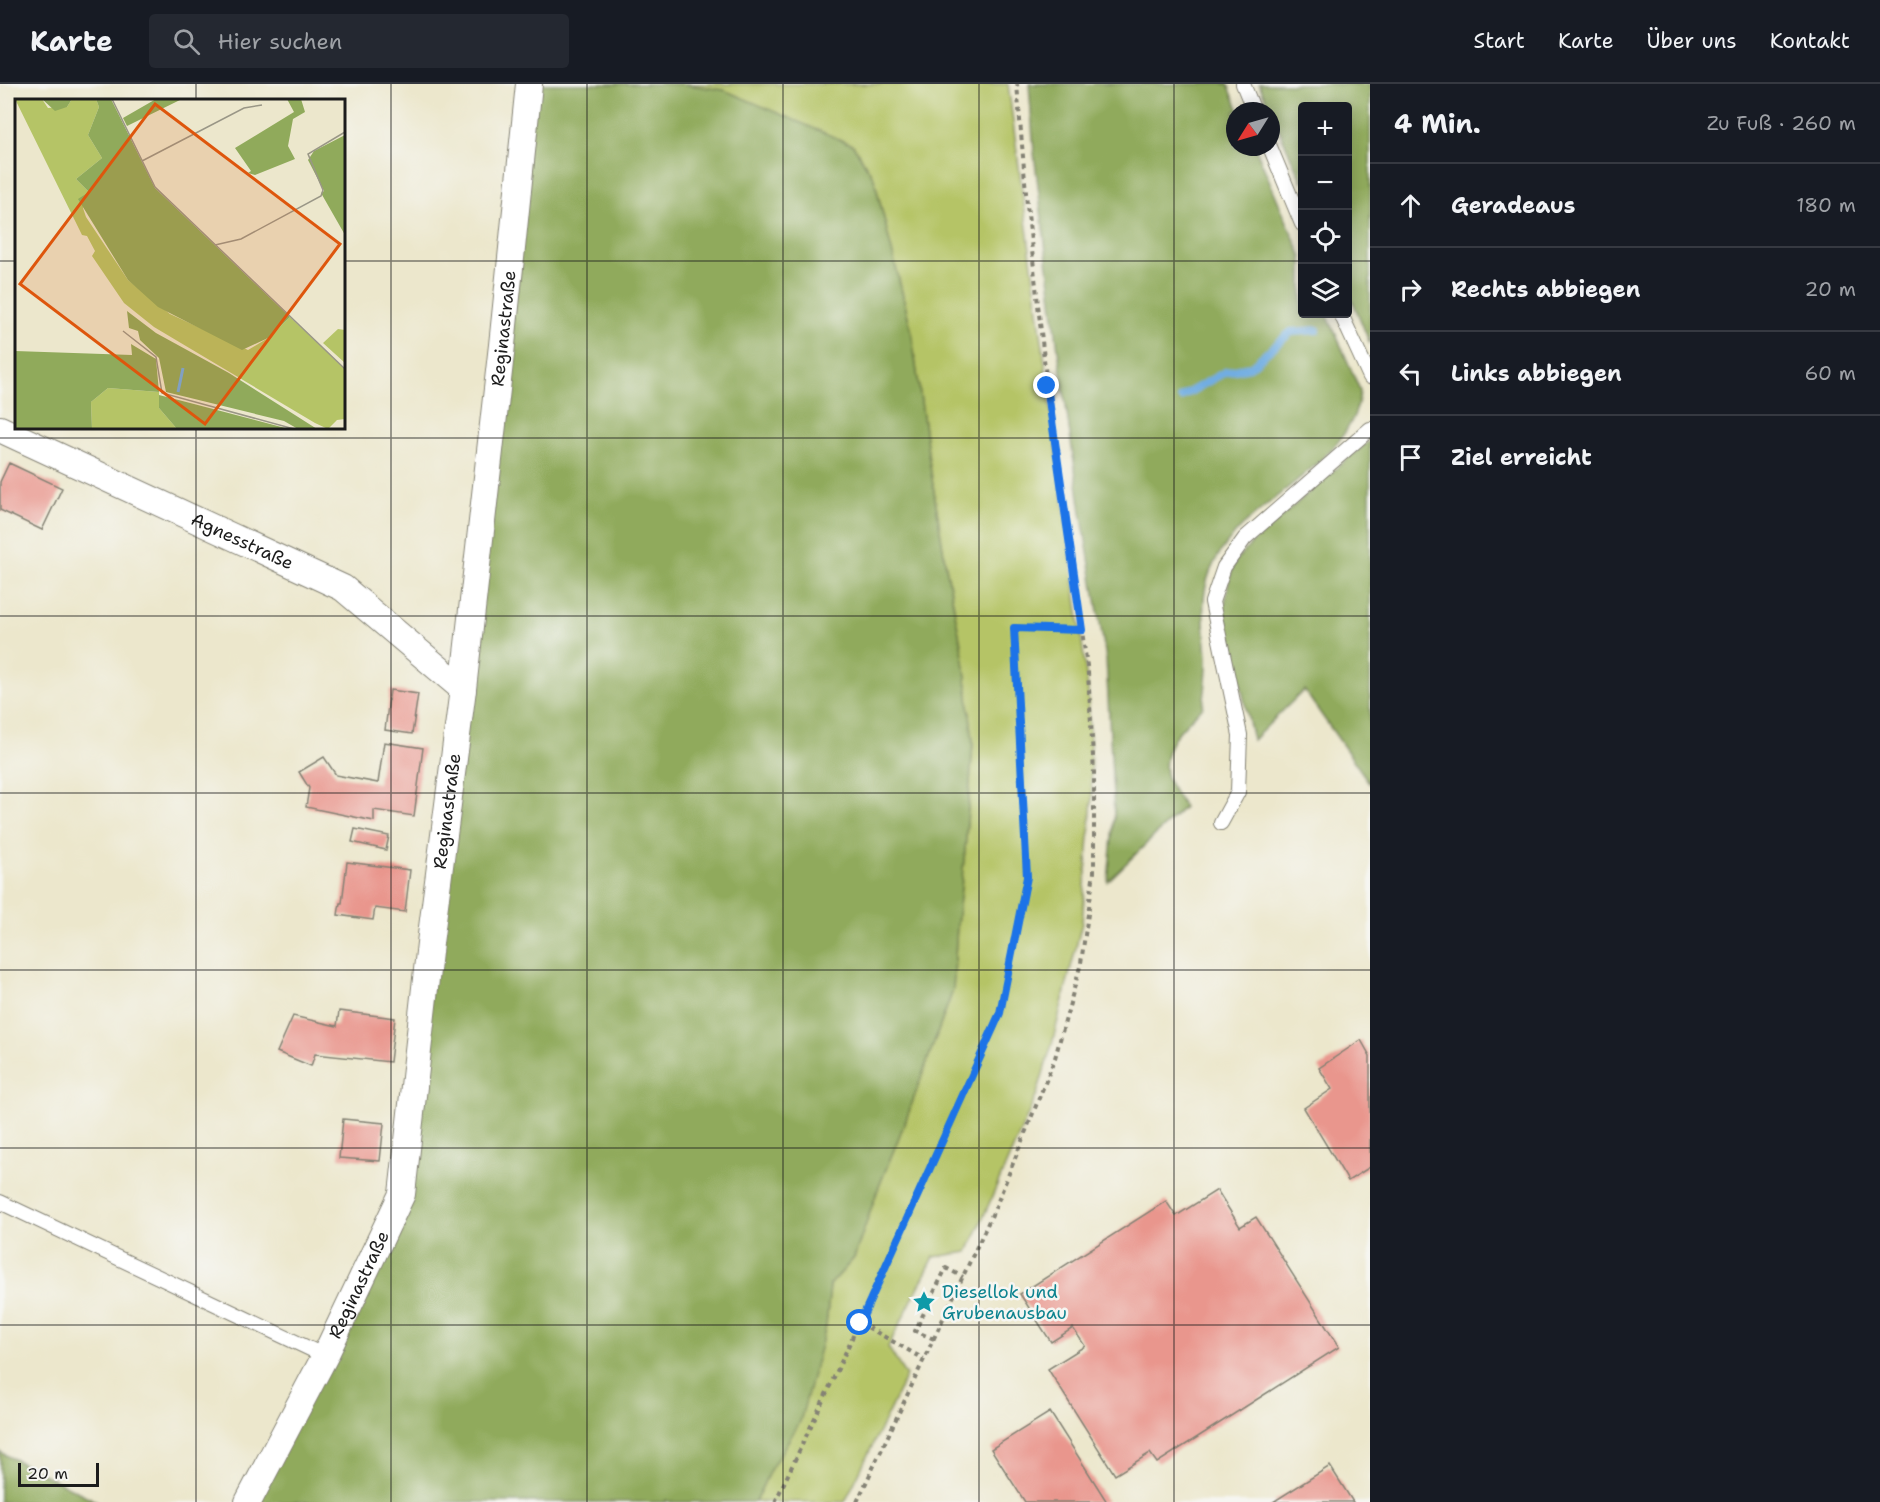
<!DOCTYPE html>
<html lang="de">
<head>
<meta charset="utf-8">
<style>
  body { margin:0; font-family:"Shantell Sans",sans-serif; background:#242831; color:#f1f3f6 }
  .controls { position:absolute; right:18px; top:18px; display:grid; overflow:hidden; border-radius:6px; box-shadow:0 3px 15px #0003 }
  .controls button { width:54px; height:54px; display:grid; place-items:center; padding:0; border:0; border-bottom:2px solid #363941; background:#171b24; color:#f1f3f6; font:30px sans-serif }
  .compass { position:absolute; left:1226px; top:18px; width:54px; height:54px; border-radius:50%; background:#171b24; box-shadow:0 3px 15px #0003; rotate:233deg }
  .scale { position:absolute; left:18px; bottom:15px; width:81px; box-sizing:border-box; padding-left:6px; border:3px solid #1c1c1c; border-top:0; font-size:16px; line-height:21px; white-space:nowrap; color:#1c1c1c; -webkit-text-stroke:4px #f6f6f2; paint-order:stroke }
  .stop { position:absolute; width:18px; height:18px; margin:-14px; border:4px solid #1a73e8; border-radius:50%; background:#fff }
  .stop.end { background:#1a73e8; border-color:#fff; box-shadow:0 2px 6px #0008 }
  .list { margin:0; padding:0; list-style:none }
  h2 { display:flex; justify-content:space-between; align-items:center; height:78px; margin:0; padding:0 24px; font-size:26px }
  h2 small { font-size:20px; font-weight:400; color:#9ea1a6 }
  .list li { display:grid; grid-template-columns:39px 1fr auto; gap:18px; align-items:center; box-sizing:border-box; height:84px; padding:0 24px; border-top:2px solid #363941 }
  .list b { display:block; font-size:22px; white-space:nowrap }
  .list em { font-size:20px; font-style:normal; color:#9ea1a6 }
  .icon { flex:none; width:33px; height:33px; fill:none; stroke:currentColor; stroke-width:2; stroke-linecap:round; stroke-linejoin:round }
  .map { position:relative; flex:none; width:1370px; height:1418px; overflow:hidden }
  header { display:flex; align-items:center; gap:36px; box-sizing:border-box; height:84px; padding:0 30px; background:#171b24; border-bottom:2px solid #363941 }
  header strong { font-size:28px }
  nav { display:flex; gap:33px; margin-inline-start:auto; font-size:21px }
  .search { width:420px; height:54px; background:#242831; display:flex; align-items:center; gap:15px; box-sizing:border-box; padding:0 21px; border-radius:6px; color:#9ea1a6; font-size:22px }
  main { display:flex }
  aside { flex:1; background:#171b24 }
  .map>svg:first-child { display:block }
  .green { fill:#b5c466; stroke:#687041; stroke-width:1.5 }
  .forest { fill:#90aa5b; stroke:#56633c; stroke-width:1.5 }
  .lines { fill:none; stroke-linecap:round; stroke-linejoin:round }
  .stream { stroke:#71ade2; stroke-width:8 }
  .building { fill:#e9968d }
  .service-casing { stroke:#848274; stroke-width:16 }
  .minor-casing { stroke:#848274; stroke-width:28 }
  .path { stroke:#848274; stroke-width:4; stroke-dasharray:4.5 4.5; stroke-linecap:butt }
  .service { stroke:#fff; stroke-width:14 }
  .minor { stroke:#fff; stroke-width:26 }
  .route { stroke:#1a73e8; stroke-width:8 }
  .grid { fill:none; stroke:#1c1c1c; stroke-width:1.5; stroke-opacity:0.55 }
  .labels { text-anchor:middle; stroke-width:5; stroke-linejoin:round; paint-order:stroke }
  .street-label { font-size:18px; fill:#1c1c1c; stroke:#f6f6f2 }
  .culture-label { font-size:18px; fill:#0d838f; stroke:#f6f6f2; text-anchor:start }
  .inset-river { fill:none; stroke:#71ade2; stroke-width:3 }
  .inset-road { fill:none; stroke:#999686; stroke-width:1.5 }
  .view { fill:#de560d; fill-opacity:0.15; stroke:#de560d; stroke-width:3 }
  .inset-edge { fill:none; stroke:#1c1c1c; stroke-width:3 }
</style>
</head>
<body>
<header>
<strong>Karte</strong>
<div class="search"><svg class="icon" aria-label="search" viewBox="0 0 24 24"><circle cx="10" cy="10" r="6"/><path d="M15 15l6 6"/></svg>Hier suchen</div>
<nav><a>Start</a><a>Karte</a><a>Über uns</a><a>Kontakt</a></nav>
</header>
<main>
<div class="map">
<svg width="1370" height="1418" viewBox="0 0 1370 1418">
  <rect width="100%" height="100%" fill="#f6f6f2"/>
  <filter id="ink" filterUnits="userSpaceOnUse"><feTurbulence type="fractalNoise" baseFrequency=".0167" numOctaves="2"/><feDisplacementMap in="SourceGraphic" scale="12" xChannelSelector="R" yChannelSelector="G"/><feConvolveMatrix kernelMatrix="1 2 1 2 8 2 1 2 1" color-interpolation-filters="sRGB"/></filter>
  <filter id="wash" filterUnits="userSpaceOnUse"><feTurbulence type="fractalNoise" baseFrequency=".008" numOctaves="4" result="noise"/><feDisplacementMap in="SourceGraphic" scale="24" xChannelSelector="R" yChannelSelector="G"/><feGaussianBlur stdDeviation="1.35" result="paint"/><feColorMatrix in="noise" values="0 0 0 0 0 0 0 0 0 0 0 0 0 0 0 0 0 1.4 0 .05"/><feComposite in="paint" operator="in"/></filter>
  <g filter="url(#wash)">
    <rect width="100%" height="100%" fill="#ece7cc"/>
    <!-- green -->
    <path class="green" d="M682,0H1008L1088,604L1092,715L1082,839L1052,960L1037,1010L968,1168L934,1173L888,1263L906,1292L845,1418H755L770,1386L826,1242L830,1201L854,1174L878,1105L907,1033L953,906L957,841L965,766L973,658L964,576L945,477L929,376L911,245L874,94L853,61Z"/>
    <!-- forest -->
    <path class="forest" d="M534,0H682L724,6L853,61L874,94L911,245L929,376L945,477L964,576L973,658L965,766L957,841L953,906L907,1033L878,1105L854,1174L830,1201L826,1242L800,1338L770,1386L755,1418H671L666,1416V1418H254L407,1112Z
      M1029,0H1228L1239,27H1235V63H1255L1302,173V230H1327L1360,306C1356,383 1238,416 1210,488C1199,517 1205,543 1207,573C1208,589 1205,607 1203,623C1184,641 1161,661 1166,690C1168,701 1179,714 1184,723L1108,797L1114,731L1106,574L1081,428L1058,266L1034,69Z
      M1259,0H1370V260L1348,205V22H1302V98Z
      M1370,357V700L1304,606L1253,656L1224,525L1229,496L1235,477L1253,458L1350,372Z
      M0,1368L98,1418H0Z"/>
    <g class="lines">
      <!-- stream -->
      <path class="stream" d="M1181,313L1225,288L1250,283L1291,248L1317,246"/>
    </g>
    <g id="blocks">
      <!-- building -->
      <path class="building" d="M9,379L62,404L42,446L0,426V398Z
        M390,606L418,610L412,650L385,646Z
        M384,658L423,664L414,732L374,726V737L306,723L309,704L299,688L324,673L336,691L378,699Z
        M355,745L389,752L386,766L352,758Z
        M347,778L410,786L405,828L375,824L373,836L338,831L340,819H342Z
        M339,927L395,934L390,978L315,970L311,982L277,968L293,932L337,942Z
        M1361,956L1370,972V1083L1348,1097L1304,1024L1332,1005L1319,984Z
        M343,1035L384,1039L380,1077L339,1074Z
        M1217,1106L1240,1143L1256,1133L1339,1263L1157,1379L1150,1369L1115,1391L1048,1285L1085,1262L1073,1244L1051,1258L1020,1210L1166,1117L1176,1132Z
        M1050,1328L1107,1418H1025L991,1365Z
        M1330,1382L1353,1418H1273Z"/>
    </g>
  </g>
  <g filter="url(#ink)">
    <use href="#blocks" fill-opacity="0" stroke="#848274" stroke-width="1.5"/>
    <g class="lines">
      <!-- service casing -->
      <g class="service-casing">
        <path id="service" d="M1243,0L1254,27
          M1270,63L1302,140
          M1341,230L1370,293
          M1221,739L1238,708L1240,651L1212,518L1224,483L1245,454L1370,345
          M0,1118L325,1272"/>
      </g>
      <!-- minor casing -->
      <g class="minor-casing">
        <g id="minor">
          <path id="s1" d="M0,345L343,504L463,605"/>
          <path id="s2" d="M248,1418L325,1272L402,1110L430,859L463,605L502,261L529,0"/>
        </g>
      </g>
      <!-- path -->
      <path class="path" d="M860,1239L924,1275
        M934,1255L915,1247L946,1184L963,1193
        M775,1418L837,1287L1000,929L1027,793L1014,544L1082,546
        M857,1418L996,1122L1055,974L1081,879L1094,788V689L1088,589L1047,302L1027,121L1017,0"/>
      <!-- service -->
      <use href="#service" class="service"/>
      <!-- minor -->
      <use href="#minor" class="minor"/>
    </g>
  </g>
  <g class="lines" filter="url(#ink)">
    <!-- route -->
    <path class="route" d="M860,1239L1000,929L1027,793L1014,544L1082,546L1047,302"/>
  </g>
  <!-- grid -->
  <path class="grid" d="M196,0V16M391,0V1418M587,0V1418M783,0V1418M979,0V1418M1174,0V1418M0,177H16M344,177H1302M1348,177H1370M196,344V1418M0,354H1370M0,532H1370M0,709H1370M0,886H1370M0,1064H1370M0,1241H1370"/>
  <!-- icons -->
  <defs>
    <g id="sight-bare" transform="scale(1.8)"><path d="M0-6L1.8-2.2L6-1.7L2.9 1.2L3.7 5.4L0 3.3L-3.7 5.4L-2.9 1.2L-6-1.7L-1.8-2.2Z" fill="#0f9aa8" stroke="#f6f6f2" stroke-width="2.5" paint-order="stroke"/></g>
  </defs>
  <g fill-rule="evenodd">
    <use href="#sight-bare" x="924" y="1218"/>
  </g>
  <g class="labels">
    <!-- street labels -->
    <g class="street-label">
      <text dy="6" stroke="none"><textPath href="#s2" startOffset="1216">Reginastraße</textPath></text>
      <text dy="6" stroke="none"><textPath href="#s1" startOffset="267">Agnesstraße</textPath></text>
      <text dy="6" stroke="none"><textPath href="#s2" startOffset="730">Reginastraße</textPath></text>
      <text dy="6" stroke="none"><textPath href="#s2" startOffset="244">Reginastraße</textPath></text>
    </g>
    <!-- culture labels -->
    <g class="culture-label">
      <text x="942" y="1214">Diesellok und<tspan x="942" dy="21">Grubenausbau</tspan></text>
    </g>
  </g>
  <!-- overview -->
  <g transform="translate(15 15)">
    <rect width="330" height="330" fill="#ece7cc"/>
    <path d="M0,0H27L33,9L52,8L57,0H81L84,8L73,36L87,59L61,80L74,93L68,109L71,118L113,181L155,215L233,251L253,239L275,218L330,270V320L322,321L313,330L300,324L139,228L109,204L77,157L80,152L72,137L67,136ZM323,230L330,231V264L308,244ZM93,289L144,293V309L162,330H77L76,303Z" fill="#b5c466"/>
    <path d="M27,0H57L52,8L40,12ZM81,0H96L140,89L275,218L253,239L227,251L143,208L113,181L63,100L74,93L61,80L87,59L73,36L84,8ZM141,0H167L112,27L108,19ZM272,0H286L290,13L278,20L273,47L280,60L240,76L233,74L236,72L220,49L279,13ZM330,36V136L306,94L309,92L293,61L299,52ZM112,212L141,234L214,274L302,330H283L269,322L151,293L144,259L125,241L123,232L114,229ZM116,245L141,260L144,293L93,289L76,303L77,330H0V252L117,256ZM144,296L179,305L274,330H162L144,309Z" fill="#90aa5b"/>
    <path class="inset-river" d="M163,293L168,269"/>
    <path class="inset-road" d="M97,0L140,88L330,270M127,62L229,9L247,6M200,146L226,140L306,97L308,91L293,55L330,33M108,232L141,258L147,294L279,330"/>
    <path class="view" d="M140,5L325,145L190,325L5,185Z"/>
    <rect width="330" height="330" class="inset-edge"/>
  </g>
</svg>
<div class="controls">
<button>+</button>
<button>−</button>
<button><svg class="icon" aria-label="locate" viewBox="0 0 24 24"><circle cx="12" cy="12" r="6"/><path d="M12 2v4M12 18v4M2 12h4M18 12h4"/></svg></button>
<button><svg class="icon" aria-label="layers" viewBox="0 0 24 24"><path d="M12 4l9 5-9 5-9-5zM3 14l9 5 9-5"/></svg></button>
</div>
<svg class="compass" viewBox="-18 -18 36 36"><path d="M0-13l5 13h-10z" fill="#e53935"/><path d="M0 13l5-13h-10z" fill="#9ea1a6"/></svg>
<div class="scale">20 m</div>
<div class="stop" style="left:860px;top:1239px"></div>
<div class="stop end" style="left:1047px;top:302px"></div>
</div>
<aside>
<h2>4 Min.<small>Zu Fuß · 260 m</small></h2>
<ul class="list">
<li><svg class="icon" aria-label="ahead" viewBox="0 0 24 24"><path d="M12 20V5M6 11l6-6 6 6"/></svg><div><b>Geradeaus</b></div><em>180 m</em></li>
<li><svg class="icon" aria-label="right" viewBox="0 0 24 24"><path d="M7 20v-9h11M14 6l5 5-5 5"/></svg><div><b>Rechts abbiegen</b></div><em>20 m</em></li>
<li><svg class="icon" aria-label="left" viewBox="0 0 24 24"><path d="M17 20v-9H6M10 6l-5 5 5 5"/></svg><div><b>Links abbiegen</b></div><em>60 m</em></li>
<li><svg class="icon" aria-label="arrive" viewBox="0 0 24 24"><path d="M6 21V4h12l-3 4 3 4H6"/></svg><div><b>Ziel erreicht</b></div></li>
</ul>
</aside>
</main>
</body>
</html>
